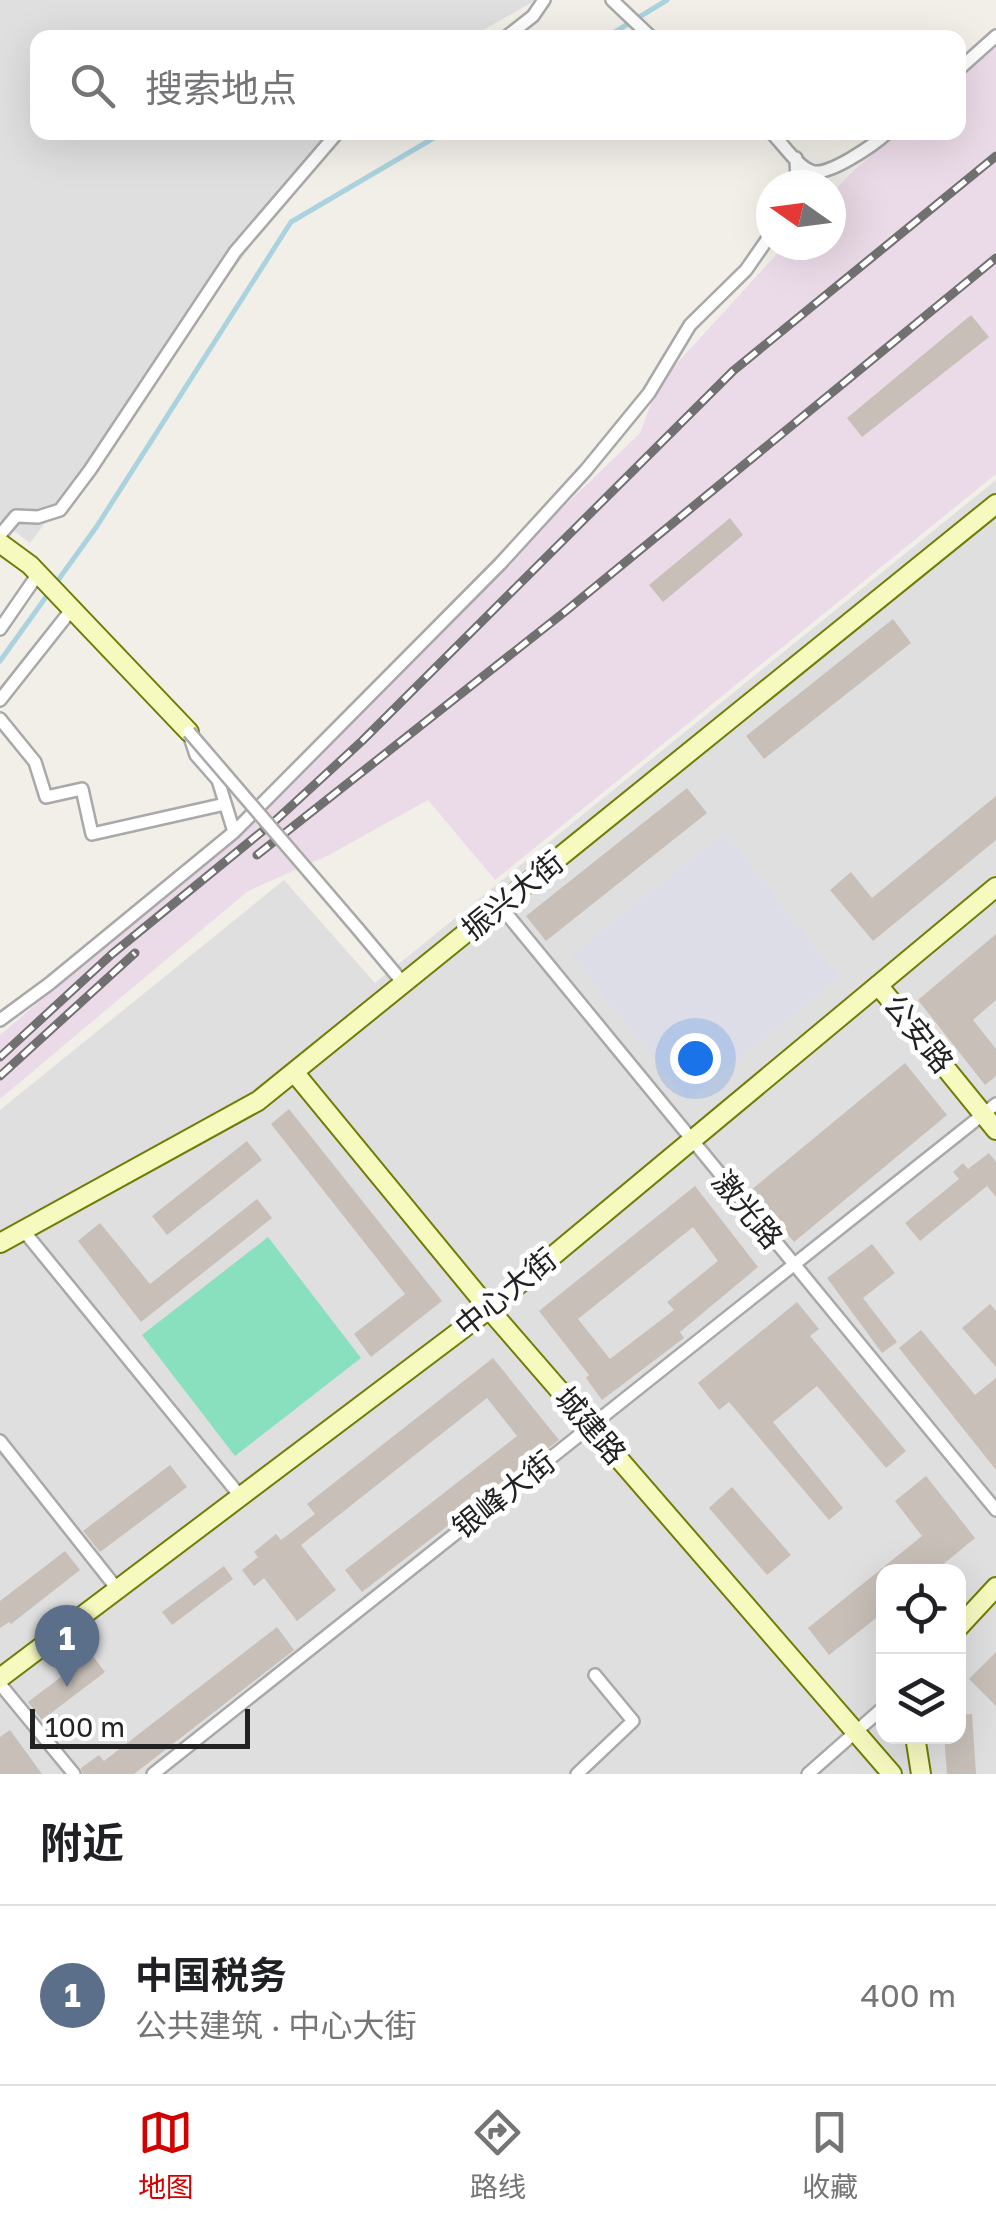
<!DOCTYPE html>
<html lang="zh">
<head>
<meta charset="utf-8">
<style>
  body { margin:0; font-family:"Golos Text","Noto Sans SC",sans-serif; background:#f6f6f6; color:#202124 }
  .controls { position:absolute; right:30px; bottom:30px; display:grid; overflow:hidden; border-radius:20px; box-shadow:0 10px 40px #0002 }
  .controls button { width:90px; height:90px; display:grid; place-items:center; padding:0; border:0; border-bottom:2px solid #e0e0e0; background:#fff; color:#202124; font:50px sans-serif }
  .compass { position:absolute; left:756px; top:170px; width:90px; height:90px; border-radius:50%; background:#fff; box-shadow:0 10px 40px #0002; rotate:284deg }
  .scale { position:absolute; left:30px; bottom:25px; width:220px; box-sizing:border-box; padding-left:10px; border:5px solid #222; border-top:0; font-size:28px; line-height:35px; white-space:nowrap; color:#222; -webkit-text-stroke:8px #fff; paint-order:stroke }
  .you { position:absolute; left:695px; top:1058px; width:35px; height:35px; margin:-25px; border:8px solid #fff; border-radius:50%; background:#1a73e8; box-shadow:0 0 0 15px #1a73e833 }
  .badge { display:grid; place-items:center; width:65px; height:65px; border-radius:50%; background:#d40000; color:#fff; font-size:32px; font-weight:700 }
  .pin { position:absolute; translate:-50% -82px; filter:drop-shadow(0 2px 5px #0008) }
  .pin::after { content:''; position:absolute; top:52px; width:35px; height:30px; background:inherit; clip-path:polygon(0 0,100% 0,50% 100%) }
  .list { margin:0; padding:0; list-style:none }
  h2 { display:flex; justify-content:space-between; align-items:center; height:130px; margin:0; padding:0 40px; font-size:42px }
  h2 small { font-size:32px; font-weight:400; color:#757577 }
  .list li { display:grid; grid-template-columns:65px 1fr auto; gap:30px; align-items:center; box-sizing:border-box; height:180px; padding:0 40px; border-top:2px solid #e0e0e0 }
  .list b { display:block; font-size:38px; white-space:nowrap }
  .list p { margin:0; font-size:32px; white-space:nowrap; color:#757577 }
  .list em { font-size:32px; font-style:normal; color:#757577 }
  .icon { flex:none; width:55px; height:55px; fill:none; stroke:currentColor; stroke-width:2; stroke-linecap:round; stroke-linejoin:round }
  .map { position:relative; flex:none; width:996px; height:1774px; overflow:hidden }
  .search { position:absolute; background:#fff; box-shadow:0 10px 40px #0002; left:30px; right:30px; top:30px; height:110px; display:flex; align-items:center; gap:25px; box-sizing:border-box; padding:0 35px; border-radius:20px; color:#757577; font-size:38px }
  .sheet { height:310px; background:#fff }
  nav { display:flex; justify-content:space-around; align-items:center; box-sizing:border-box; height:140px; border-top:2px solid #e0e0e0; background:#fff; font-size:28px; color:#757577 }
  nav a { display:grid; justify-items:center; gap:5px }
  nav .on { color:#d40000 }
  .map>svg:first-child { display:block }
  .residential { fill:#e0dfdf; fill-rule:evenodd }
  .industrial { fill:#ebdbe8 }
  .pitch { fill:#88e0be }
  .plaza { fill:#dddde8 }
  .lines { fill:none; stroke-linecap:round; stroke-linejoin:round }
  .stream { stroke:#aad3df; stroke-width:5 }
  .building { fill:#c7bfb8; fill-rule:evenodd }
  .street-casing { stroke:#a9a9a9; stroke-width:16 }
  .secondary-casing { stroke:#707d05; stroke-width:22 }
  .street { stroke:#fff; stroke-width:11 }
  .secondary { stroke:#f7fabf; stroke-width:18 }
  .rail-casing { stroke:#707070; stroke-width:9 }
  .rail { stroke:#fff; stroke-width:5; stroke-dasharray:15; stroke-linecap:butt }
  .street-bridge-casing { stroke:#a9a9a9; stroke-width:16; stroke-linecap:butt }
  .street-bridge { stroke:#fff; stroke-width:11 }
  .labels { text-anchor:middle; stroke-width:10; stroke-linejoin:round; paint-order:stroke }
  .street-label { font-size:30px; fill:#222; stroke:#fff }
</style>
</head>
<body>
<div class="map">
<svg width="996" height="1774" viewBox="0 0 996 1774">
  <rect width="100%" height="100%" fill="#f2efe9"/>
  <!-- residential -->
  <path class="residential" d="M0,0H536L471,37L38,38V132L335,133L30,543L0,520Z
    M996,480V1774H0V1110L284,880L375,983ZM884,1572H958V1736H884Z"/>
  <!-- industrial -->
  <path class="industrial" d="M996,47V474L495,880L428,800L329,855L248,891L0,1099V1035L274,801L268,792L640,433L659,383L785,245H831V194L852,172L897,133L958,132L959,79Z"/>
  <!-- pitch -->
  <path class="pitch" d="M268,1237L361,1358L235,1456L142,1335Z"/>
  <!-- plaza -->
  <path class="plaza" d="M725,832L840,978L687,1100L571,955Z"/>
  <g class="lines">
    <!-- stream -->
    <path class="stream" d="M605,38L667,0
      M0,661L97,526L291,222L444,132"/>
  </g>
  <!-- building -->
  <path class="building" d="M971,315L989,337L862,437L847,418Z
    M730,518L743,535L663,602L649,585Z
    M893,619L911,643L764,759L746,736Z
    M687,788L707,813L546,941L526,916Z
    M996,796V840L873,941L830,890L851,872L872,898Z
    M996,934V1000L973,1020L996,1049V1076L985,1085L918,1000Z
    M905,1063L947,1115L794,1242L751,1190Z
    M289,1109L442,1301L371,1357L354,1334L405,1294L271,1124Z
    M247,1141L262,1160L167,1235L152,1216Z
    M989,1153L996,1162V1197L987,1186L920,1241L905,1223L959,1179L953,1172L963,1163L968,1169Z
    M695,1186L758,1267L680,1332L684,1338L602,1400L586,1378L589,1375L539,1311ZM693,1227L718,1261L667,1302L674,1310L610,1359L578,1319Z
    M257,1199L272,1218L141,1322L78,1241L100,1223L150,1284Z
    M872,1244L895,1273L863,1298L897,1342L882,1353L827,1278Z
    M797,1302L819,1329L810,1336L906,1451L886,1468L817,1386L773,1422L843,1508L829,1520L729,1402L719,1410L698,1383Z
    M990,1304L996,1311V1367L962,1328Z
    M921,1330L975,1395L996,1378V1470L899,1348Z
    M493,1358L559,1440L362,1592L345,1570L517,1436L487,1398L301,1545L336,1590L297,1621L264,1578L254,1586L242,1570L258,1557L254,1552L276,1534L281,1540L315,1514L307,1504Z
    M170,1465L187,1487L100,1552L83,1531Z
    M926,1476L975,1538L934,1572H884V1612L829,1655L808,1628L922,1536L895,1501Z
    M732,1487L791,1555L767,1575L709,1508Z
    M65,1551L80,1570L11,1624L9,1622L0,1628V1601Z
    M224,1566L233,1579L172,1625L162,1612Z
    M277,1627L294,1650L134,1774H83L81,1768L99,1755L104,1761Z
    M996,1652V1706L969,1679Z
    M91,1654L105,1672L42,1720L28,1702Z
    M972,1714L976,1774H947L944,1736H958V1715Z
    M10,1730L42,1774H0V1737Z"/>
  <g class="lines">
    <!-- street casing -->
    <g class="street-casing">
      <path id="street" d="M612,0L652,38
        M505,38L533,16L544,0
        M958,70L996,36
        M771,132C782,143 797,166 811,171C827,178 875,144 888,132
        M796,158L797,185
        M0,535L16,516L38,517L60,510L90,470L235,252L338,132
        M0,629L38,574
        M0,700L72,609
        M0,719L35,762L46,797L82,789L92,834L225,804
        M234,832L500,564L586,470L649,393L690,325L746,270L771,234
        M501,907L996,1510
        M358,929L404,984
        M0,1020L49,984L234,832L218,780L196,755L189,734
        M23,1230L241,1497
        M0,1441L118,1590
        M0,1684L74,1774
        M153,1774L996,1104
        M577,1774L633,1721L595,1675
        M808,1774L884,1707"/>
    </g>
    <!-- secondary casing -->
    <g class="secondary-casing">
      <path id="secondary" d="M0,543L30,565L189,732
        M878,985L996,1130
        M294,1072L489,1309L892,1774
        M0,1243L258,1101L996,504
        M958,1628L996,1587
        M0,1678L489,1309L996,887
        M915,1736L921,1774"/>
    </g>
    <!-- street -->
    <use href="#street" class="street"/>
    <!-- secondary -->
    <use href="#secondary" class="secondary"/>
    <!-- rail casing -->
    <g class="rail-casing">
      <path id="rail" d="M257,855L567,610L996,258
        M0,1057L112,954L276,820L362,741L733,371L996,156
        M0,1076L135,953"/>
    </g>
    <!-- rail -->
    <use href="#rail" class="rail"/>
    <!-- street-bridge casing -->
    <g class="street-bridge-casing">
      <path id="street-bridge" d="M189,732L358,929"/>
    </g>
    <!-- street-bridge -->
    <use href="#street-bridge" class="street-bridge"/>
  </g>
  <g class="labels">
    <!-- street labels -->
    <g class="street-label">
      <text transform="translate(513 896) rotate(-39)" y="10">振兴大街</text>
      <text transform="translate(918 1034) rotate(51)" y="10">公安路</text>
      <text transform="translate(747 1210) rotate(50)" y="10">激光路</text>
      <text transform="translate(506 1293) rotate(-39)" y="10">中心大街</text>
      <text transform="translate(590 1426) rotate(49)" y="10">城建路</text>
      <text transform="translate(504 1495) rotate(-38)" y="10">银峰大街</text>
    </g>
  </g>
</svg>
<div class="controls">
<button><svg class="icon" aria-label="locate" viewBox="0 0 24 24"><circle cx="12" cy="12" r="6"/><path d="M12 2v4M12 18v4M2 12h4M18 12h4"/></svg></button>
<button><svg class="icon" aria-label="layers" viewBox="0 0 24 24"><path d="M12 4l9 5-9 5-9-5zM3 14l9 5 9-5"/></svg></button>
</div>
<svg class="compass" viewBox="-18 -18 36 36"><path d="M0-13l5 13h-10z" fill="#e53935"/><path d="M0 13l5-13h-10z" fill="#757577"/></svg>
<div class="scale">100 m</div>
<div class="you"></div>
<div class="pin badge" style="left:67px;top:1687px;background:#5c6f8a">1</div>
<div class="search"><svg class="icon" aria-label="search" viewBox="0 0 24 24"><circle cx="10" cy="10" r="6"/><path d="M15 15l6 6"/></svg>搜索地点</div>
</div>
<section class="sheet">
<h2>附近<small></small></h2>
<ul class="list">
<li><span class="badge" style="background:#5c6f8a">1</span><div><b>中国税务</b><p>公共建筑 · 中心大街</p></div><em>400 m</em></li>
</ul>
</section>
<nav>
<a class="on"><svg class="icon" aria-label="map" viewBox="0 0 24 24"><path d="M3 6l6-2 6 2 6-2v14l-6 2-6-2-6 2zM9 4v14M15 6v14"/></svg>地图</a>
<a><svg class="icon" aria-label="directions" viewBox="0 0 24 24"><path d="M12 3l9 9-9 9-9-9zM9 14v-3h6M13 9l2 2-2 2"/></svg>路线</a>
<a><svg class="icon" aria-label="saved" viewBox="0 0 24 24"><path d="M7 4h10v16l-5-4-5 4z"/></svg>收藏</a>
</nav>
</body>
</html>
